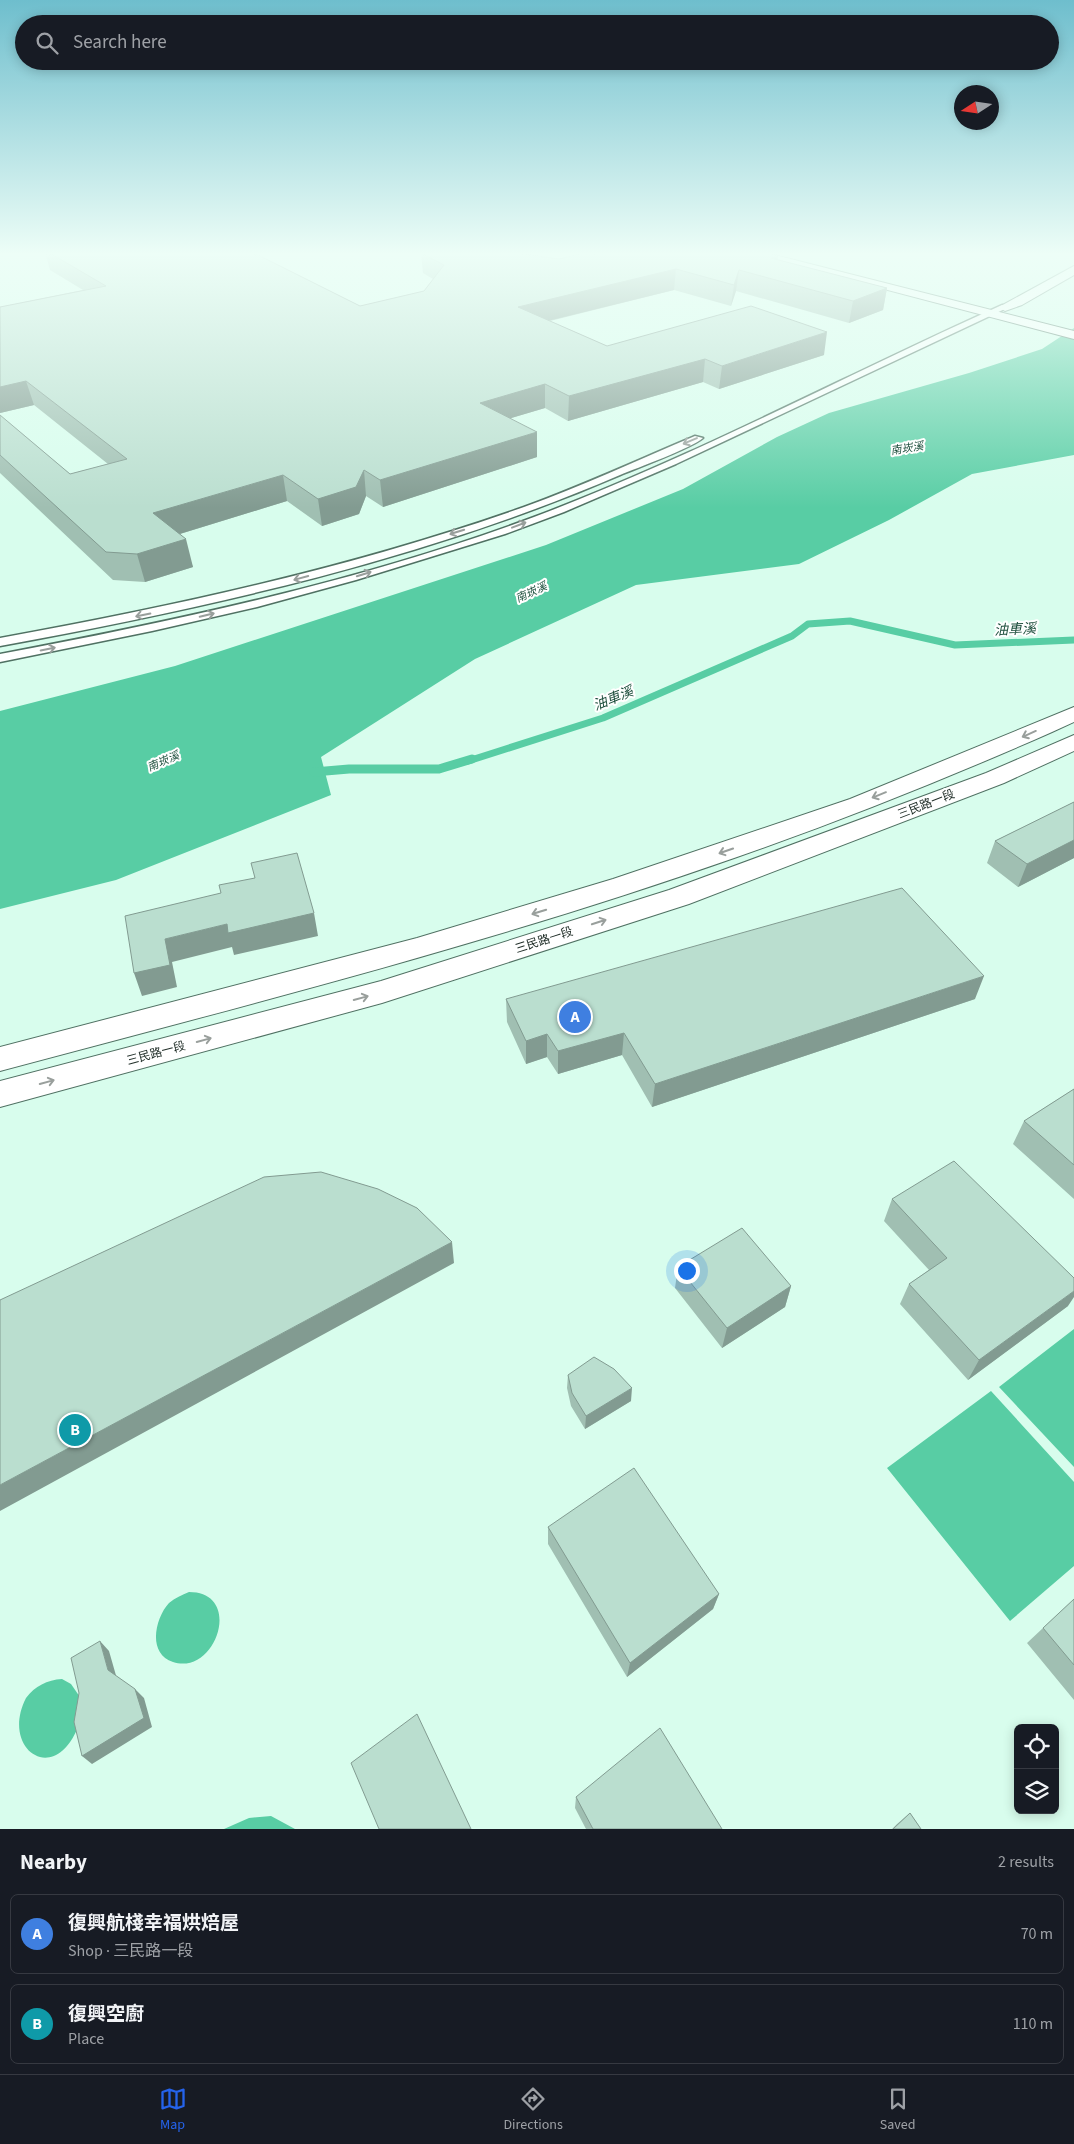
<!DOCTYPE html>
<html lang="en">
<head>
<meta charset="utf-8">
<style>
  body { margin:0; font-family:"Source Sans 3","Noto Sans TC",sans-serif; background:#242831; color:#f1f3f6 }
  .controls { position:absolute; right:15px; bottom:15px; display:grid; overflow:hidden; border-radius:8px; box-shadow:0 2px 12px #0003 }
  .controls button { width:45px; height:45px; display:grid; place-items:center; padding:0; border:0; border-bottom:1px solid #363941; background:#171b24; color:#f1f3f6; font:25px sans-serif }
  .compass { position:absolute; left:954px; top:85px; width:45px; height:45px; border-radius:50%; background:#171b24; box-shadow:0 2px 12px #0003; rotate:258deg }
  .you { position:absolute; left:686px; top:1270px; width:18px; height:18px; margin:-12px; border:4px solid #fff; border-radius:50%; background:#1a73e8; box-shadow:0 0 0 8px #1a73e833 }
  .badge { display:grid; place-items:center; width:32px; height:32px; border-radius:50%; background:#2563eb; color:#fff; font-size:16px; font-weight:700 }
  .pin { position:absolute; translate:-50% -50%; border:2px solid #fff; box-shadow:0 1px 5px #0006 }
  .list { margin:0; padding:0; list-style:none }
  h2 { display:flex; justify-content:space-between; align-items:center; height:65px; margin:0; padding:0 20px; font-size:21px }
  h2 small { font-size:16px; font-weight:400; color:#9ea1a6 }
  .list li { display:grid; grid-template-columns:32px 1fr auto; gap:15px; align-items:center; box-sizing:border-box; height:80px; margin:0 10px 10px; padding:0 10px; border:1px solid #363941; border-radius:8px }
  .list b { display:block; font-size:19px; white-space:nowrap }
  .list p { margin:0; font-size:16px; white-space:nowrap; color:#9ea1a6 }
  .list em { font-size:16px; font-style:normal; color:#9ea1a6 }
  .icon { flex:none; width:28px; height:28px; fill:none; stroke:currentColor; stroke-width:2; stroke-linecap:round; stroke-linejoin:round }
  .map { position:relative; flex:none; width:1074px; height:1829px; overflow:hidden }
  .search { position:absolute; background:#171b24; box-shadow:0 2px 12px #0003; left:15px; right:15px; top:15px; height:55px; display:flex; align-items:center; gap:12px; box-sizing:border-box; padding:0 18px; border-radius:28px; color:#9ea1a6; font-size:19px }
  .sheet { height:245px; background:#171b24 }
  nav { display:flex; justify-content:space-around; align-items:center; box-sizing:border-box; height:70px; border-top:1px solid #363941; background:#171b24; font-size:14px; color:#9ea1a6 }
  nav a { display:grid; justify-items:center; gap:2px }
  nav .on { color:#2563eb }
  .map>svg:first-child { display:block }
  .water { fill:#58cda4 }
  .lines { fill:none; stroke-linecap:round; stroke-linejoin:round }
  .stream-far1 { stroke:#58cda4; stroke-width:7 }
  .stream { stroke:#58cda4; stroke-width:9 }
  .service-casing { stroke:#507163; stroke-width:3 }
  .minor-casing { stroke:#507163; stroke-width:2 }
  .tertiary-casing { stroke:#507163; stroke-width:2 }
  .primary-casing { stroke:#507163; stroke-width:2 }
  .service { fill:#fff; fill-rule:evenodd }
  .minor { fill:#fff; fill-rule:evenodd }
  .tertiary { fill:#fff; fill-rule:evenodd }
  .primary { fill:#fff; fill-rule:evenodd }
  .wall { fill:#a0bfb2 }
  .shaded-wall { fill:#829b91 }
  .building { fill:#badecf; stroke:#829b91 }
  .oneway { stroke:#999f9c }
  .labels { text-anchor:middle; stroke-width:4; stroke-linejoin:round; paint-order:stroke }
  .far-water-label { font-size:11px; font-style:italic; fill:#1e4f3d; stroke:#fff }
  .street-label { font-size:12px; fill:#1c2a24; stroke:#fff }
  .water-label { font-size:14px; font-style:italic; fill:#1e4f3d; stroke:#fff }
</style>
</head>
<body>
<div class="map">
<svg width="1074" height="1829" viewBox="0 0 1074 1829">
  <rect width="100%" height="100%" fill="#d8fded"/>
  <!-- water -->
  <path class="water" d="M1074,328V455L972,474L889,520L799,564L636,585L475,659L321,757L331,795L116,880L0,909V711L175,666L546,545L683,489L777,437L829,413L969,373L1042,349Z
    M1074,1329V1467L999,1387Z
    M991,1391L1074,1482V1566L1010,1621L887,1468Z
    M189,1592C244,1592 216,1676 173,1662C147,1654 155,1618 169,1603C175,1598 182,1595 189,1592Z
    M62,1679L71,1684L82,1700C81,1708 81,1719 78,1727C54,1787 0,1749 26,1698C35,1686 47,1680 62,1679Z
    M271,1816L295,1829H224L249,1818Z"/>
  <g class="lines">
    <!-- stream-far1 -->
    <path class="stream-far1" d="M468,761L603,718L792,636L808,624L850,621L955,645L1074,640"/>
    <!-- stream -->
    <path class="stream" d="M314,772L349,769H439L472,759"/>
    <!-- service casing -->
    <g class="service-casing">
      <path id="service" d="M1002,305L1009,307L676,464L564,512L505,534L356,580L257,607L152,631L0,662V654C180,620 362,581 534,517C694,457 846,375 1002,305Z
        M695,436L703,438C692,448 637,468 620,475C423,560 211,607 0,646V638C177,606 354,567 524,507C582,486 638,460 695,436Z"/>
    </g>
    <!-- minor casing -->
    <g class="minor-casing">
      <path id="minor" d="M1074,266V275L1022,305L1005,311L999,307Z"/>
    </g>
    <!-- tertiary casing -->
    <g class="tertiary-casing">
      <path id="tertiary" d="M743,252H763L1074,331V339Z"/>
    </g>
    <!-- primary casing -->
    <g class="primary-casing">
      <path id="primary" d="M1074,707V722L1052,732C948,778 843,820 737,857C496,942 247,1005 0,1071V1047L417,938L613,879L850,799Z
        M1074,735V751L1004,783L689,904L382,1003L0,1107V1081L381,981L669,890L986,773Z"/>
    </g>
    <!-- service -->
    <use href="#service" class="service"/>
    <!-- minor -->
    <use href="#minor" class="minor"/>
    <!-- tertiary -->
    <use href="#tertiary" class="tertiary"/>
    <!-- primary -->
    <use href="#primary" class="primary"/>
  </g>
  <!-- wall -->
  <path class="wall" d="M45,252H249L360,306L424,291L433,279L423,273L421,253L559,259L595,254L778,260L887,288L883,310L849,323L736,291L731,306L674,290L550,321L607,346L824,355L719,389L703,382L568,421L545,408L511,418L537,457L383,507L366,496L359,514L322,526L287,501L180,534L193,567L145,582L113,580L0,473V415L70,474L108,464L34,405L0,413V307L83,290L50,270Z
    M1074,802V858L1018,887L987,863L995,841Z
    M506,999H975L652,1107L622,1055L558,1074L547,1057L526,1064L507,1022Z
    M1074,1089V1199L1013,1144L1024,1121Z
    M892,1199L1068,1306L968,1380L900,1304L909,1284L929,1270L884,1221Z
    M678,1267L791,1286L785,1307L722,1348L675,1288Z
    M568,1375L631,1401L585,1429L571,1406L567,1388Z
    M548,1527L719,1594L713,1609L627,1677L548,1544Z
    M1074,1599V1700L1027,1643Z
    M576,1797L722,1829H586L575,1808Z
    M910,1813L921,1829H892L897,1824Z"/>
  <!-- shaded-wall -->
  <path class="shaded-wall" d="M778,256L776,276L768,279L771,258Z
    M676,269L674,290L519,328L518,307Z
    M739,270L736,291L731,306L734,285Z
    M887,288L883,310L849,323L853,301Z
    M827,332L824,355L719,389L722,366Z
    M705,359L703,382L568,421L569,396Z
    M26,381L34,405L0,413V387Z
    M545,384V408L481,427L480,403Z
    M537,432V457L383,507L380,480Z
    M364,470L366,496L359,514L322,526L318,499Z
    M283,475L287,501L160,540L153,513Z
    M186,539L193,567L145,582L137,554Z
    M1074,840V858L1018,887L1027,864Z
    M314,913L318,936L234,955L232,947L172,962L177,987L142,996L134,973L165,939L227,924Z
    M984,976L975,999L652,1107L655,1084Z
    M624,1033L622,1055L558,1074V1051Z
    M547,1034V1057L526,1064V1041Z
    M452,1242L454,1263L0,1511V1485Z
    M791,1286L785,1307L722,1348L727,1328Z
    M1074,1291V1297L1068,1306L968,1380L979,1360Z
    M632,1388L631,1401L585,1429L586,1416Z
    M719,1594L713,1609L627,1677L630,1663Z
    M100,1641L109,1651L117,1679L108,1670Z
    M135,1689L144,1698L152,1727L92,1764L82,1756Z"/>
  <!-- building -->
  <path class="building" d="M48,252H249L255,255H258L360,306L424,291L444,265L421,253L425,252H510L559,259L588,252L595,254L599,252H765L778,256L771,258L887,288L853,301L739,270L734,285L676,269L518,307L607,346L751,306L827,332L722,366L705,359L569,396L545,384L480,403L537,432L380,480L364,470L356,487L318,499L283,475L153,513L186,539L137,554L106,552L0,455V415L70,474L127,459L26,381L0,387V307L106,286Z
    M1074,802V840L1027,864L995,841Z
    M297,853L314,913L228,933L227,924L165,939L170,965L134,973L125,916L221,893L219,885L255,878L251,863Z
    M902,888L984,976L655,1084L624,1033L558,1051L547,1034L526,1041L506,999Z
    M1074,1089V1165L1024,1121Z
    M954,1161L1074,1278V1291L979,1360L909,1284L947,1258L892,1199Z
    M321,1172L378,1189L417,1208L452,1242L0,1485V1300L264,1177Z
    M742,1228L791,1286L727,1328L678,1267Z
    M594,1357L614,1369L632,1388L586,1416L572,1393L568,1375Z
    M634,1468L719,1594L630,1663L548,1527Z
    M1074,1599V1665L1043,1628Z
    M100,1641L108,1670L135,1689L144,1718L82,1756L74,1722L79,1693L71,1658Z
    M417,1714L471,1829H379L351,1763Z
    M660,1728L722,1829H593L576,1797Z
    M910,1813L921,1829H893Z"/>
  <!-- one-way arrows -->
  <defs><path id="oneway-shaft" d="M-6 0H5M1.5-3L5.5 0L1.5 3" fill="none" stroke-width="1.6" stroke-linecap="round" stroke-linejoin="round" transform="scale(1.25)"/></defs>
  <g class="oneway">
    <use href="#oneway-shaft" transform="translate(690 441) rotate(157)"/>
    <use href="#oneway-shaft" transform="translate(519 525) rotate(-21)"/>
    <use href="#oneway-shaft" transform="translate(457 532) rotate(163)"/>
    <use href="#oneway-shaft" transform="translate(364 574) rotate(-17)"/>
    <use href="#oneway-shaft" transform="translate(301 578) rotate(165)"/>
    <use href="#oneway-shaft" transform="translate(143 615) rotate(169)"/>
    <use href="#oneway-shaft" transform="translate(207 615) rotate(-13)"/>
    <use href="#oneway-shaft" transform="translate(48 649) rotate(-11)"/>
    <use href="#oneway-shaft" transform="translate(1029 734) rotate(156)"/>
    <use href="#oneway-shaft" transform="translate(879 795) rotate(158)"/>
    <use href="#oneway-shaft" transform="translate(726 851) rotate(161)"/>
    <use href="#oneway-shaft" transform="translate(539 912) rotate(163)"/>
    <use href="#oneway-shaft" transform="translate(599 922) rotate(-18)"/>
    <use href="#oneway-shaft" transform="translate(361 998) rotate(-15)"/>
    <use href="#oneway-shaft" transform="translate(204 1040) rotate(-15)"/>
    <use href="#oneway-shaft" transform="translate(47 1082) rotate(-15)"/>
  </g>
  <!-- sky -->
  <linearGradient id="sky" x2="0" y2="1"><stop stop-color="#6ebecd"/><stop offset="0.5" stop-color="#edfef7"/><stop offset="1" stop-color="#edfef7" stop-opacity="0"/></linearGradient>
  <rect width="1074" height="508" fill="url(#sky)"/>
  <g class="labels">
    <!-- far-water labels -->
    <g class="far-water-label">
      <text transform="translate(907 448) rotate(-9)" y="4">南崁溪</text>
      <text transform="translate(531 592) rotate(-25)" y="4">南崁溪</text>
      <text transform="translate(163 761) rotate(-23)" y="4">南崁溪</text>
    </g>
    <!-- street labels -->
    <g class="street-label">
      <text transform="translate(926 804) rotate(-21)" y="4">三民路一段</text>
      <text transform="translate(544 940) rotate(-18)" y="4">三民路一段</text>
      <text transform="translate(156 1053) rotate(-15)" y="4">三民路一段</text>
    </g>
    <!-- water labels -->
    <g class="water-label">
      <text transform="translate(1015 629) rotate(-3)" y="5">油車溪</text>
      <text transform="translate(613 698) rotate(-22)" y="5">油車溪</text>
    </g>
  </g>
</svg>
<div class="controls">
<button><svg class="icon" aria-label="locate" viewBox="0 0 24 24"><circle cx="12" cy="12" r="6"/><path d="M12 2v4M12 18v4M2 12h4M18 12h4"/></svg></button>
<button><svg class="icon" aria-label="layers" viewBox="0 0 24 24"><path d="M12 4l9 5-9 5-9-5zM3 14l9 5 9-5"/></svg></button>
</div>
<svg class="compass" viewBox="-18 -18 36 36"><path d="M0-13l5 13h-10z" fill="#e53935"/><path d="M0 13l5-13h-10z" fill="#9ea1a6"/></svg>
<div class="you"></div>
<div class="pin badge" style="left:575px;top:1017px;background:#3f7fe0">A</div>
<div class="pin badge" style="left:75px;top:1430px;background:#0f9aa8">B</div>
<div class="search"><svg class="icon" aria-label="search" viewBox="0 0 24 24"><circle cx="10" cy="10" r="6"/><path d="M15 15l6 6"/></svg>Search here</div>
</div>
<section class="sheet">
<h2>Nearby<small>2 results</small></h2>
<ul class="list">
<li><span class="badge" style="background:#3f7fe0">A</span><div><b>復興航棧幸福烘焙屋</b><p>Shop · 三民路一段</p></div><em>70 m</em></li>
<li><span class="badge" style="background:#0f9aa8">B</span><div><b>復興空廚</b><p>Place</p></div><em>110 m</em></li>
</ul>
</section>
<nav>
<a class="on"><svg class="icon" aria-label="map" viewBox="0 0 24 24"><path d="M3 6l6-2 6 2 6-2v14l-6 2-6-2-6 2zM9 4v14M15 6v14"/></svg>Map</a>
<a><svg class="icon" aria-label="directions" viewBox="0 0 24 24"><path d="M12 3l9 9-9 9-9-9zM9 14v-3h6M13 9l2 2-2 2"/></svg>Directions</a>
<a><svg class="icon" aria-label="saved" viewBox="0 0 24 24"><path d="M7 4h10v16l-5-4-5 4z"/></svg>Saved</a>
</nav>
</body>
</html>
